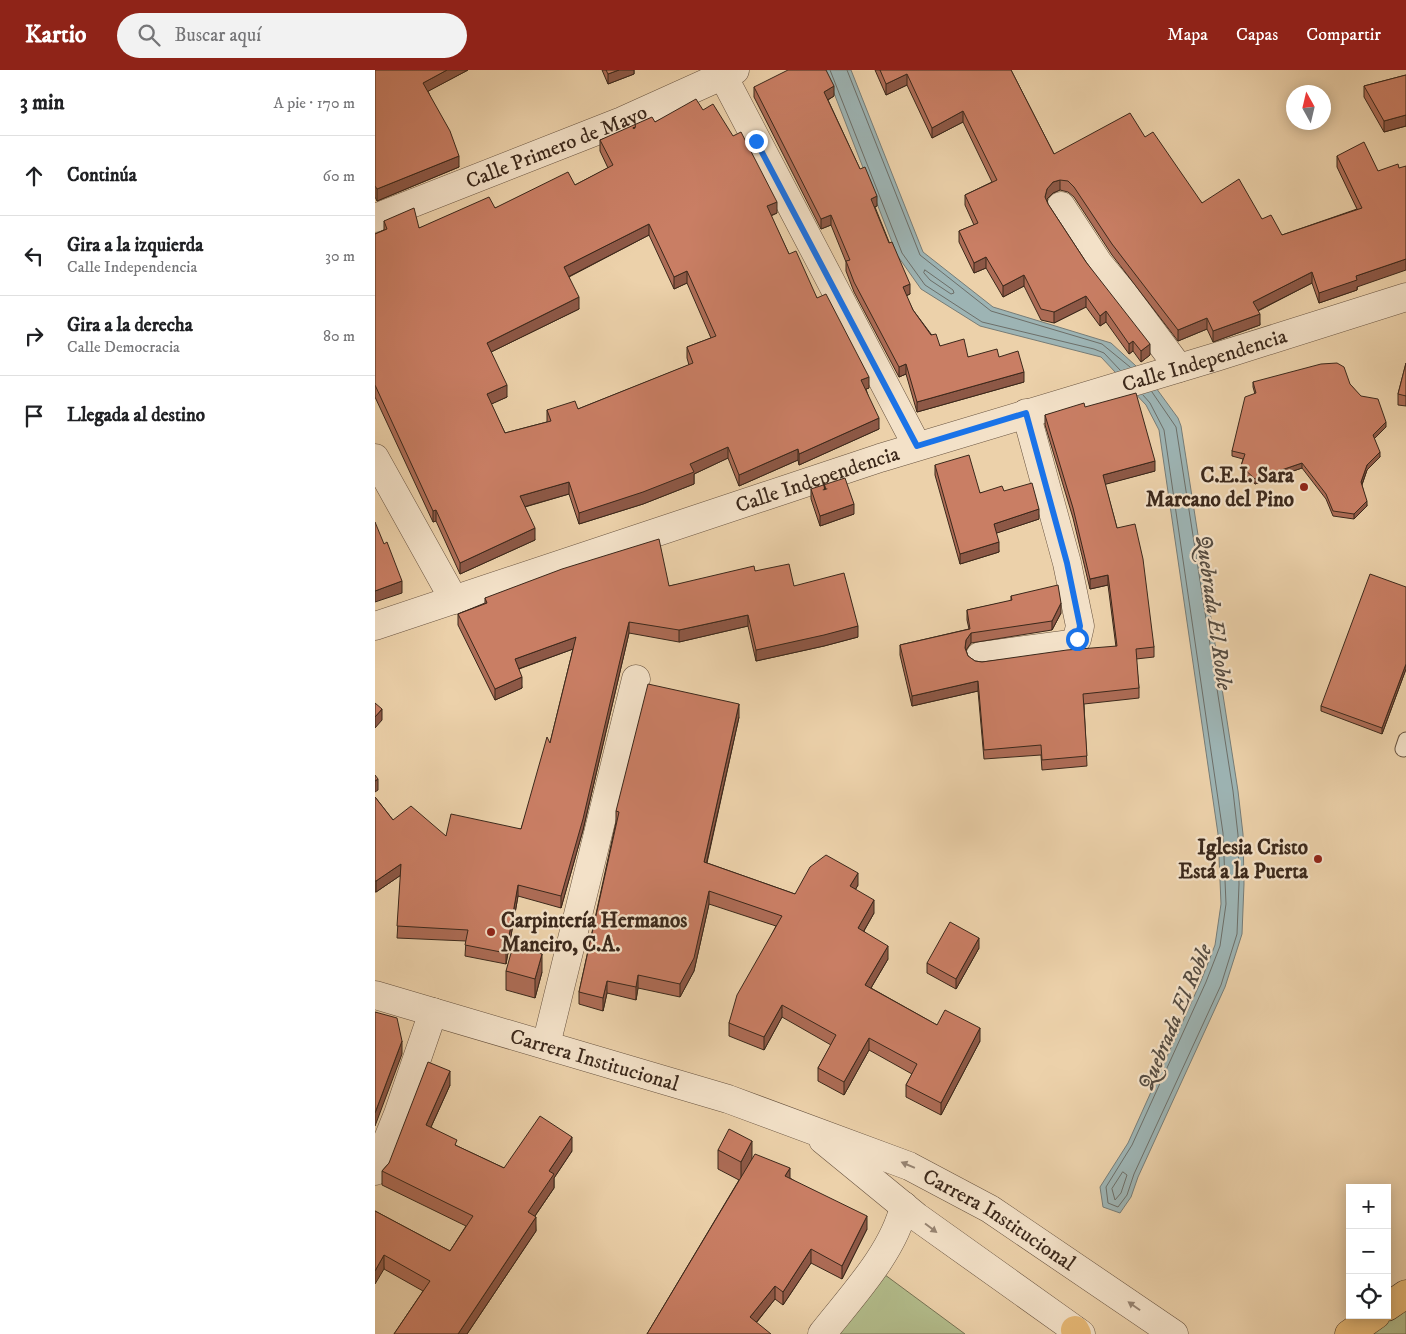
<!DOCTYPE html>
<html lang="es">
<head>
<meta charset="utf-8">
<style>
  body { margin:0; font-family:"IM FELL DW Pica",serif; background:#f2f2f2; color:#202124 }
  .controls { position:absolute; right:15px; bottom:15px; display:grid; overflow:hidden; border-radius:0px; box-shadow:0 2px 12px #0003 }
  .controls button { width:45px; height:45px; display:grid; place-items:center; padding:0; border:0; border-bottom:1px solid #e0e0e0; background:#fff; color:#202124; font:25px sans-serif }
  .compass { position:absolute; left:911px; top:15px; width:45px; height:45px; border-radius:50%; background:#fff; box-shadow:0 2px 12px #0003; rotate:352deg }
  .stop { position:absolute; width:15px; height:15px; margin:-11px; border:4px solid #1a73e8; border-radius:50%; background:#fff }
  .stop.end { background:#1a73e8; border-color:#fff; box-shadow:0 1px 5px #0008 }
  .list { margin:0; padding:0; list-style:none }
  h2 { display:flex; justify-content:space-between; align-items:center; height:65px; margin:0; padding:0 20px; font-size:21px }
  h2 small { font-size:16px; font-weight:400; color:#757577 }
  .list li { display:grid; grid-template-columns:32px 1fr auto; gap:15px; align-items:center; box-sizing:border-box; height:80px; padding:0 20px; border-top:1px solid #e0e0e0 }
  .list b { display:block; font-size:19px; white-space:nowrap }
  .list p { margin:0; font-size:16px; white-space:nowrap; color:#757577 }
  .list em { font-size:16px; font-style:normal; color:#757577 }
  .icon { flex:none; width:28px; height:28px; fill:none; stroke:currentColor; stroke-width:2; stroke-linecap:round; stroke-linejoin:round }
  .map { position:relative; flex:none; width:1031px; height:1264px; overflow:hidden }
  header { display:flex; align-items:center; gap:30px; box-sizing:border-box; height:70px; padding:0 25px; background:#8f2418; color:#fff }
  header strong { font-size:24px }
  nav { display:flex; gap:28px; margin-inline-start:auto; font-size:18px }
  .search { width:350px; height:45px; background:#f2f2f2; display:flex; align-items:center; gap:12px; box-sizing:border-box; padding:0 18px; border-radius:28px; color:#757577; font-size:19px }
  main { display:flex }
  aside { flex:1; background:#fff }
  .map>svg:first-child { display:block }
  .green { fill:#b3bd8c; stroke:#777254 }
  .water { fill:#9db4b4; stroke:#767c77 }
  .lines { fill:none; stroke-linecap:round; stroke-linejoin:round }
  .shore { stroke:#6c6e68; stroke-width:1 }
  .service-casing { stroke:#67523f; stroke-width:17 }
  .minor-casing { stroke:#67523f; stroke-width:29 }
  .trunk-casing { stroke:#3b281b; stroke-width:29 }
  .service { stroke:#f3e1c8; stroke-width:15 }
  .minor { stroke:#f3e1c8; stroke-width:28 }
  .trunk { stroke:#e6b875; stroke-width:28 }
  .wall { fill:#ad6c56; stroke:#3b281b; fill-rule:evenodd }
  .shaded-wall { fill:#8d5846; stroke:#3b281b }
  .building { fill:#c97e64; stroke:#3b281b; fill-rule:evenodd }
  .oneway { fill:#978472 }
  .route { stroke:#1a73e8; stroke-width:6 }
  .poi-dot { fill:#8f2418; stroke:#f3e1c8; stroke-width:2 }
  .labels { text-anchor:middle; stroke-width:4.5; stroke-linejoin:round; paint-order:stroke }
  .street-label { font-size:21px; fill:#3b281b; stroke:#f3e1c8 }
  .poi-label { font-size:21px; font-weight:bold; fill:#3b281b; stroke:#f3e1c8; text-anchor:end }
  .water-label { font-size:22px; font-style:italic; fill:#544b41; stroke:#f3e1c8 }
</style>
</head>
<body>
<header>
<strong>Kartio</strong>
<div class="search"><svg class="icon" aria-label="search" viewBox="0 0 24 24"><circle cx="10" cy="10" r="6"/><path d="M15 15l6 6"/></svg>Buscar aquí</div>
<nav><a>Mapa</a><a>Capas</a><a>Compartir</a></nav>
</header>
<main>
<aside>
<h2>3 min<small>A pie · 170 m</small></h2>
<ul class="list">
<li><svg class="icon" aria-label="ahead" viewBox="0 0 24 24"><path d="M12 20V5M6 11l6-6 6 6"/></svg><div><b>Continúa</b></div><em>60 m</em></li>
<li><svg class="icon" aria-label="left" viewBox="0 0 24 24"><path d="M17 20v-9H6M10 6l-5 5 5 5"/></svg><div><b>Gira a la izquierda</b><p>Calle Independencia</p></div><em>30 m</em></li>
<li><svg class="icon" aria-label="right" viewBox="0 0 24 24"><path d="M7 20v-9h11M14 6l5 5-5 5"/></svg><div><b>Gira a la derecha</b><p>Calle Democracia</p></div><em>80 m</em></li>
<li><svg class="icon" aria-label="arrive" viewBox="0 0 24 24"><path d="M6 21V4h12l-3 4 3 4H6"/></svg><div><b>Llegada al destino</b></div></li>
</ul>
</aside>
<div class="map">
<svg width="1031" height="1264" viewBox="0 0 1031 1264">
  <rect width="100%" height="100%" fill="#ecd1aa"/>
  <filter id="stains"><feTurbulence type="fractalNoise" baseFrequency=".004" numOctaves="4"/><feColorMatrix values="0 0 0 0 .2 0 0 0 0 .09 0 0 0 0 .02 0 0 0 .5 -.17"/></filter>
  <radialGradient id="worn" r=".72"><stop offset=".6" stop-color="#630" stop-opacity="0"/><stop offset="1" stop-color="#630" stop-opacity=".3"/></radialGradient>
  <!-- green -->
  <path class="green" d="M498,1196L590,1264H447Z
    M1031,1224V1264H974Z"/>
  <!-- water -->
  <path class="water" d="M450,0H476L548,182L618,237L736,273L773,307L803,348L806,356L863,721L868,764L869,814L867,864L850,917L763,1107L756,1127L745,1143L728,1137L725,1117L753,1073L826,911L840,875L846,834L843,764L784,360L771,335L726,287L605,256L546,219L522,185Z"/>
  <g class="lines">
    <!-- shore -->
    <path class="shore" d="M455,0L527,183L550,215L607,252L719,279L729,283L745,300
      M472,0L545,185L616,241L727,274L755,297
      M550,200L578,220L579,223L576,224L555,210L549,203Z
      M768,325L775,333L789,360L848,763L851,834L845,876L831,912L757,1075L731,1117L733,1133L743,1137L752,1125L759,1104L846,915L862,864L864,814L863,765L858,721L801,357L777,322
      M748,1102L752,1105L746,1123L740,1130L737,1119Z"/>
    <!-- service casing -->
    <g class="service-casing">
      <path id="service" d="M1028,679L1031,670"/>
    </g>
    <!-- minor casing -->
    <g class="minor-casing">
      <g id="minor">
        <path d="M345,0L542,376"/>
        <path d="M686,136L724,194L749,224L804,298"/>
        <path id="s1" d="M0,148L247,51L360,0"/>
        <path d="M0,388L79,530"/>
        <path id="s2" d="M0,556L505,388L841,287L1031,227"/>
        <path d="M605,586L694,574L702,569L705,556L692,493L651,343"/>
        <path id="s3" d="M0,925L353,1029L534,1096L615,1139L799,1264"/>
        <path d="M171,975L261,609"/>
        <path d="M448,1070L542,1147L706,1264"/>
        <path d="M0,1101L23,1044L58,942"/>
        <path d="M447,1264C475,1228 519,1182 529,1136"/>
      </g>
    </g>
    <!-- trunk casing -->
    <g class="trunk-casing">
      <path id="trunk" d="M1012,1237L1031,1224
        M700,1260L702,1264
        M974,1264L1001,1245"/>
    </g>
    <!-- service -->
    <use href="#service" class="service"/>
    <!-- minor -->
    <use href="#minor" class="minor"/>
    <!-- trunk -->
    <use href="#trunk" class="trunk"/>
  </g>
  <!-- wall -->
  <path class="wall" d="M0,0H93L53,21L84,97L2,131L0,127Z
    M227,0H259V4L233,14Z
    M500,0H636L679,84L770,67L827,133L887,149L907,165L982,139L962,97V86L1003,101L982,220L944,233L937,213L883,241L885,255L838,272L832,259L803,271L737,185L699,127L693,122L685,120L678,123L672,129L673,134L711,192L775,285L766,292L758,281L754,284L731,252L725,256L711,237L679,253L666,250L649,216L628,227L611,198L599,203L584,172V161L599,155L590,135V125L617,112L588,52L557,68L532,15L511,25Z
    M1031,5V56L1009,62L989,27V16Z
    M379,17L459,26L453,30L502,136L500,137L535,224L531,226L538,240L565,276L593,287H624L649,312L542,342L531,304L524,307L479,222L471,201V192L456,155L446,159L379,27Z
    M328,40L402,143L396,146L414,184L442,228L494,318L491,319L504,359L424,395L423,390L364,416L353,388L319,404V414L268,434L204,454L194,424L150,437L160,470L85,504L61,451L58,452L0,327V164L9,160V151L44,158L120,138L200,115L233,98L225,81V70L280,52ZM274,165L299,219L312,213L336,268L312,277V288L314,295L203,339L172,340V352L130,363L116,334L132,327L116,282L204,239L194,207Z
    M1031,293V336L1023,335V324Z
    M878,312L975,314L1011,357L999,368L1005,387L992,400L987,415L992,436L979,449L958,446L951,429L927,398L880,414L866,401V396L868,389L857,386V381L880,324L878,317Z
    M710,337L780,401L730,414L742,458L779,577V587L761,589L764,618V628L709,634L712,696L667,700L666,685L609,689L603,621L537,636L525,585V575L594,559L592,550V540L636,531V526L686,543L677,560L596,573L591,580L593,586L600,591L607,592L741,577L733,515L715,519L698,448L670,355V345Z
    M560,395L605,423L629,421L664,449L621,463L624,482L585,494L560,405Z
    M436,419L479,444L445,456L436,429Z
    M380,501L419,516L483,567L449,576L381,591L373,556L304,572L254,563L208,760L186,838L143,826L131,894L90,886L91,871L22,868L26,805L1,822H0V727L18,750L71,766L146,759L175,673L198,579L144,599L147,618L120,630L83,555V544L110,533V528L294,516Z
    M1031,517V599L1007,664L946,641V636Z
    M364,647L332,793L420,824L483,815L480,820L499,843L489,861L513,889L496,918L562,955L605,971L566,1045L531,1027V1015L537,1004L494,980L469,1025L443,1011V998L456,975L407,947L389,980L354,966V953L401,856L334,834L319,901L305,927L263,918L261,930L232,923L228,941L204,934V922L241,752V741Z
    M604,878L581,919L552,903V893Z
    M131,901L167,902L160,928L131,920Z
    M75,1015L56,1057L82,1076L129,1098L197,1081L179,1108V1118L160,1146L161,1161L92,1264H19L48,1221L9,1199L0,1141L75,1181L91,1156L7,1115V1101L14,1093Z
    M343,1080L377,1089L415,1108L492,1159L467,1209L436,1193L408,1235L400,1229L382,1252L272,1264L364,1110L343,1099Z"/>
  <!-- shaded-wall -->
  <path class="shaded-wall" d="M72,0H93L48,24V13Z
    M244,0H259V4L233,14V4Z
    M532,4V15L511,25V14Z
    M459,16V26L449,32V22Z
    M588,41V52L557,68V58Z
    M1031,45V56L1009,62V51Z
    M84,86V97L2,131V119Z
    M685,110V120L678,123L672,129L670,137V127L672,119L678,112Z
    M502,126V136L496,138V129Z
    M402,132V143L392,147V136Z
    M456,145V155L446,159V149Z
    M274,154V165L189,209V197Z
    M611,187V198L599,203V193Z
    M1031,189V200L982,217V220L944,233V223L981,206Z
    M312,201V213L299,219V207Z
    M937,202V213L878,243V232Z
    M649,205V216L628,227V216Z
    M535,214V224L528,227V217Z
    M711,226V237L679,253V242Z
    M204,227V239L112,284V273Z
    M731,241V252L725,256V246Z
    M885,244V255L838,272V261Z
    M832,248V259L803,271V260Z
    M758,271V281L754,284V274Z
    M775,274V285L766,292V281Z
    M531,294V304L524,307V297Z
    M649,302V312L542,342V332Z
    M494,307V318L486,321V310Z
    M132,315V327L112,336V324Z
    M504,348V359L424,395V384Z
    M1011,352V357L998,370V365Z
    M353,377V388L319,404V414L268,434L204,454V443Z
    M423,379V390L364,416V405Z
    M1005,382V387L992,400L986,417V412L992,395Z
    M780,391V401L728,415V405Z
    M927,393V398L880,414V409Z
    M194,412V424L145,438V426Z
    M992,431V436L979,449V444Z
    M479,434V444L445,456V446Z
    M664,439V449L619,464V454Z
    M61,440V451L58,452V441Z
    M160,458V470L85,504V493Z
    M624,472V482L585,494V484Z
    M733,505V515L715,519V509Z
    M27,511V523L0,532V521Z
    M686,533V543L677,560V551Z
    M373,545V556L304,572V560Z
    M254,552V563L208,760L186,838V826Z
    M483,556V567L449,576L381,591V580Z
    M596,563V573L591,580L590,588V578L591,570Z
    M201,567V578L140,600V589Z
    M1031,594V599L1007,664V658Z
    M147,607V618L120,630V619Z
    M603,611V621L537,636V626Z
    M364,634V647L329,804V792Z
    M7,639V650L0,658V647Z
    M3,709V720L0,722V711Z
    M26,794V805L1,822V811Z
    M483,803V815L475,829V816Z
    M143,815V826L131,894V883Z
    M334,821V834L319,901L305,927V914Z
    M499,830V843L483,871V858Z
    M604,868V878L581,919V909Z
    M513,876V889L490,928V915Z
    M167,884V902L160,928V909Z
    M263,905V918L261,930V917Z
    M232,911V923L228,941V928Z
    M407,935V947L389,980V967Z
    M605,958V971L566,1045V1033Z
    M494,968V980L469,1025V1012Z
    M27,971V984L0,1056V1043Z
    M75,1001V1015L51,1068V1055Z
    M197,1067V1081L179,1108V1118L153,1156V1142L174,1101Z
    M377,1071V1089L366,1110V1092Z
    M415,1098V1111L410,1106Z
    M492,1146V1159L467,1209V1196Z
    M161,1147V1161L92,1264H83Z
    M436,1179V1193L408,1235V1222Z
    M9,1185V1199L0,1214V1201Z
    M400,1216V1229L375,1260V1247Z"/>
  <!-- building -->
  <path class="building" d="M0,0H72L48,13L75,61L84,86L2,119L0,116Z
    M231,0H244L233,4Z
    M413,0H451L459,16L449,22L485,99L490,97L502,126L496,129L514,173L517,172L535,214L528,217L538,240L556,265L561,264L565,276L589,269L593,287L622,279L624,287L643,281L649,302L542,332L531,294L524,297L479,212L471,191L475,190L456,145L446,149L379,17Z
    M505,0H636L679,84L755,43L770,67L778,62L827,133L864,109L887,149L896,145L907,165L987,138L962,86L989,72L1003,101L1023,94L1024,98L1031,96V189L981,206L982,210L944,223L937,202L878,232L885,244L838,261L832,248L803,260L737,174L699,117L693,111L685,110L678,112L672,119L670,127L673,134L711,192L775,274L766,281L758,271L754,274L731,241L725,246L711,226L679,242L666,239L649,205L628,216L611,187L599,193L584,161L603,153L590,125L622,110L588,41L557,58L532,4L511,14Z
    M1031,5V45L1009,51L989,16Z
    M321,29L328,40L338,34L358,66L366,62L402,132L392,136L414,184L421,181L442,228L451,224L494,307L486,310L504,348L424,384L423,379L364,405L353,377L315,394L319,402L268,422L204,443L194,412L145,426L160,458L85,493L61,440L58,441L0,315V164L12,159L9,151L39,138L44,158L114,127L120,138L193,102L200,115L238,95L225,70L277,47L280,52ZM274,154L299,207L312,201L341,266L312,277L318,293L203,339L200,331L172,340L176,351L130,363L112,324L132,315L112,273L204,227L189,197Z
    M962,293L969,297L975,314L986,326L1003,329L1011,352L998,365L1005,382L992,395L986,412L992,431L979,444L958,441L951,424L927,393L880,409L866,396L870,384L857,381L870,327L881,323L878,312L946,294Z
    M1031,293V326L1023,324Z
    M761,323L780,391L728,405L742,458L760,454L768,489L779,577L761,579L764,618L708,624L712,686L667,690L666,675L609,680L603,611L537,626L525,575L595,559L592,540L637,530L636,526L683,515L686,533L677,551L596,563L591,570L590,578L593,586L600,591L607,592L692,580L742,576L733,505L715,509L698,438L670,345L709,333L710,337Z
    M594,385L605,423L627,416L629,421L657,413L664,439L619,454L624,472L585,484L560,395Z
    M470,408L479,434L445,446L436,419Z
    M0,452L9,474L12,472L27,511L0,521Z
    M284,469L294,516L379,496L380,501L414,494L419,516L469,503L483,556L449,565L381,580L373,545L304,560L254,552L208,749L186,826L143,815L131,883L90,875L93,860L22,856L26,794L1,811H0V727L18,750L36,736L71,766L76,744L146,759L172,667L175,673L201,567L140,589L147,607L120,619L83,544L112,533L110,528L187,499Z
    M995,504L1031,517V594L1007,658L946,636Z
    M273,614L364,634L329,792L420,824L435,797L451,785L483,803L475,816L499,830L483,858L513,876L490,915L562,955L570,940L605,958L566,1033L531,1015L542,994L494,968L469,1012L443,998L461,965L407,935L389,967L354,953L362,925L407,846L334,821L319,888L305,914L263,905L261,917L232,911L228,928L204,922L244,742L241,741Z
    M0,633L7,639L0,647Z
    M0,705L3,709L0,711Z
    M575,852L604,868L581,909L552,893Z
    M138,876L167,884L160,909L131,901Z
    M0,942L22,948L27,971L0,1043Z
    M53,992L75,1001L51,1055L82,1070L80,1075L129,1098L165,1046L197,1067L174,1101L179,1104L153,1142L161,1147L83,1264H19L55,1211L9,1185L0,1201V1141L75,1181L98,1146L7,1101L14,1093Z
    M354,1059L377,1071L366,1092L343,1080Z
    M380,1084L415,1098L410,1106L492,1146L467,1196L436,1179L408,1222L400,1216L375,1247L396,1264H272Z"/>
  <!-- one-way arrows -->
  <defs><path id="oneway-solid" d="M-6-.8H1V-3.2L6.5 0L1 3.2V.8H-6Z" transform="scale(1.25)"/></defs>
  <g class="oneway">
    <use href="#oneway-solid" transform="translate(533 1095) rotate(-157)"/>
    <use href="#oneway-solid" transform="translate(556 1158) rotate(37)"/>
    <use href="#oneway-solid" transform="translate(759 1236) rotate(-145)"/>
  </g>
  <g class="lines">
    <!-- route -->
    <path class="route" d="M381,71L542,376L651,343L692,493L705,556L702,569"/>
  </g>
  <!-- markers -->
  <g class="poi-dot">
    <circle cx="929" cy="417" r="5"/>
    <circle cx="943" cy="789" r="5"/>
    <circle cx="116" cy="862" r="5"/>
  </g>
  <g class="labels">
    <!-- street labels -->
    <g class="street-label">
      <text dy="7" stroke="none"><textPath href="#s1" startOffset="195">Calle Primero de Mayo</textPath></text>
      <text dy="7" stroke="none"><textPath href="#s2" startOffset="871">Calle Independencia</textPath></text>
      <text dy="7" stroke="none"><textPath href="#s2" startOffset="466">Calle Independencia</textPath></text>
      <text dy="7" stroke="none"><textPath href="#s3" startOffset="229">Carrera Institucional</textPath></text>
      <text dy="7" stroke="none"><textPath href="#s3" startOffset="666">Carrera Institucional</textPath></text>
    </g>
    <!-- poi labels -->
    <g class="poi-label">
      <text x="919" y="412">C.E.I. Sara<tspan x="919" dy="24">Marcano del Pino</tspan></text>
      <text x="933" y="784">Iglesia Cristo<tspan x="933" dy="24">Está a la Puerta</tspan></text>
      <text x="126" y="857" text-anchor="start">Carpintería Hermanos<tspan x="126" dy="24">Maneiro, C.A.</tspan></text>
    </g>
    <!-- water labels -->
    <g class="water-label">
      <text transform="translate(840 542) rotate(82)" y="8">Quebrada El Roble</text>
      <text transform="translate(799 947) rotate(-67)" y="8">Quebrada El Roble</text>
    </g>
  </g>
  <rect width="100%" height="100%" filter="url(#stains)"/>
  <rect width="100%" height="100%" fill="url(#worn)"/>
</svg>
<div class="controls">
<button>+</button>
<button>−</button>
<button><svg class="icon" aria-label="locate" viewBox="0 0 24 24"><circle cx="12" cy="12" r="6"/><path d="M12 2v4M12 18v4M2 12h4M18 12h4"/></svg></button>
</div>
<svg class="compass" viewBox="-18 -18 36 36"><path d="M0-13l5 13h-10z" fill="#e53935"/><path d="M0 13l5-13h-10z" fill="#757577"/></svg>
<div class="stop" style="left:702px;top:569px"></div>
<div class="stop end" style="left:381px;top:71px"></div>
</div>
</main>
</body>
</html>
